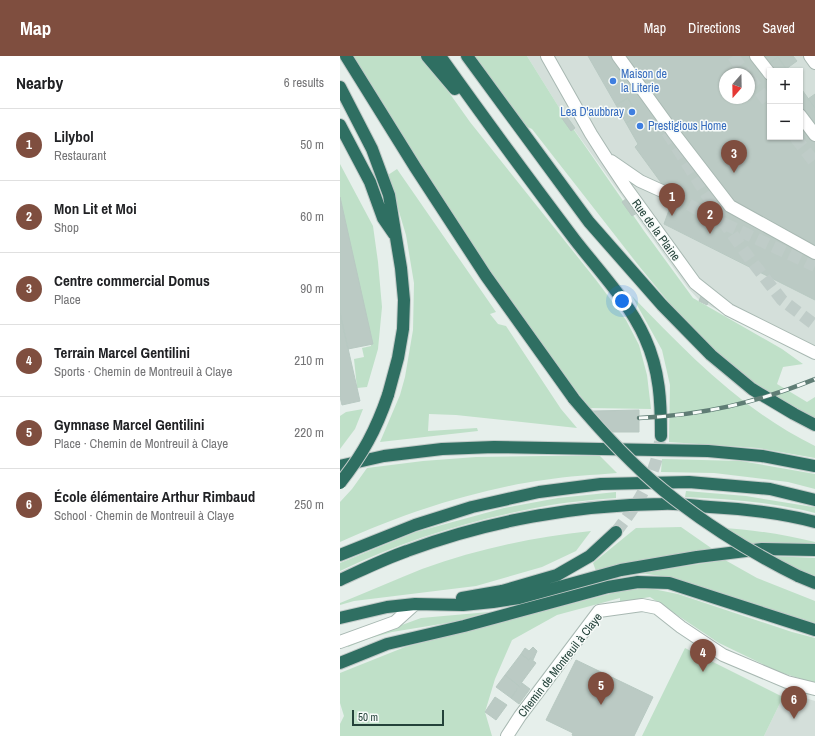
<!DOCTYPE html>
<html lang="en">
<head>
<meta charset="utf-8">
<style>
  body { margin:0; font-family:"Archivo Narrow",sans-serif; background:#f6f6f6; color:#202124 }
  .controls { position:absolute; right:12px; top:12px; display:grid; overflow:hidden; border-radius:0px; box-shadow:0 1px 3px #0004 }
  .controls button { width:36px; height:36px; display:grid; place-items:center; padding:0; border:0; border-bottom:1px solid #e0e0e0; background:#fff; color:#202124; font:20px sans-serif }
  .compass { position:absolute; left:379px; top:12px; width:36px; height:36px; border-radius:50%; background:#fff; box-shadow:0 1px 3px #0004; rotate:200deg }
  .scale { position:absolute; left:12px; bottom:10px; width:92px; box-sizing:border-box; padding-left:4px; border:2px solid #24423a; border-top:0; font-size:11px; line-height:14px; white-space:nowrap; color:#24423a; -webkit-text-stroke:3px #f7fbf9; paint-order:stroke }
  .you { position:absolute; left:282px; top:245px; width:14px; height:14px; margin:-10px; border:3px solid #fff; border-radius:50%; background:#1a73e8; box-shadow:0 0 0 6px #1a73e833 }
  .badge { display:grid; place-items:center; width:26px; height:26px; border-radius:50%; background:#7f4e3f; color:#fff; font-size:13px; font-weight:700 }
  .pin { position:absolute; translate:-50% -33px; filter:drop-shadow(0 1px 2px #0008) }
  .pin::after { content:''; position:absolute; top:21px; width:14px; height:12px; background:inherit; clip-path:polygon(0 0,100% 0,50% 100%) }
  .list { margin:0; padding:0; list-style:none }
  h2 { display:flex; justify-content:space-between; align-items:center; height:52px; margin:0; padding:0 16px; font-size:17px }
  h2 small { font-size:13px; font-weight:400; color:#757577 }
  .list li { display:grid; grid-template-columns:26px 1fr auto; gap:12px; align-items:center; box-sizing:border-box; height:72px; padding:0 16px; border-top:1px solid #e0e0e0 }
  .list b { display:block; font-size:15px; white-space:nowrap }
  .list p { margin:0; font-size:13px; white-space:nowrap; color:#757577 }
  .list em { font-size:13px; font-style:normal; color:#757577 }
  .map { position:relative; flex:none; width:475px; height:680px; overflow:hidden }
  header { display:flex; align-items:center; gap:24px; box-sizing:border-box; height:56px; padding:0 20px; background:#7f4e3f; color:#fff }
  header strong { font-size:19px }
  nav { display:flex; gap:22px; margin-inline-start:auto; font-size:14px }
  main { display:flex }
  aside { flex:1; background:#fff }
  .map>svg:first-child { display:block }
  .built { fill:#d4dfda; fill-rule:evenodd }
  .green { fill:#bfe0c8 }
  .building { fill:#bbcac4; stroke:#b8c9c2; fill-rule:evenodd }
  .lines { fill:none; stroke-linecap:round; stroke-linejoin:round }
  .minor-tunnel { stroke:#bfccc8; stroke-width:12; stroke-dasharray:12 6; stroke-linecap:butt }
  .highway-tunnel { stroke:#bfccc8; stroke-width:12; stroke-dasharray:12 6; stroke-linecap:butt }
  .minor-casing { stroke:#a8b8b2; stroke-width:14 }
  .highway-casing { stroke:#c2cac8; stroke-width:14 }
  .minor { stroke:#fff; stroke-width:12 }
  .highway { stroke:#2f6f62; stroke-width:12 }
  .rail-casing { stroke:#5f7d75; stroke-width:4.5 }
  .rail { stroke:#f7fbf9; stroke-width:3; stroke-dasharray:9; stroke-linecap:butt }
  .highway-bridge-casing { stroke:#c2cac8; stroke-width:14; stroke-linecap:butt }
  .highway-bridge { stroke:#2f6f62; stroke-width:12 }
  .shop-dot { fill:#3f7fe0; stroke:#f7fbf9; stroke-width:1.5 }
  .labels { text-anchor:middle; stroke-width:3; stroke-linejoin:round; paint-order:stroke }
  .shop-label { font-size:12px; fill:#366cbe; stroke:#f7fbf9; text-anchor:start }
  .street-label { font-size:12px; fill:#24423a; stroke:#f7fbf9 }
</style>
</head>
<body>
<header>
<strong>Map</strong>
<nav><a>Map</a><a>Directions</a><a>Saved</a></nav>
</header>
<main>
<aside>
<h2>Nearby<small>6 results</small></h2>
<ul class="list">
<li><span class="badge">1</span><div><b>Lilybol</b><p>Restaurant</p></div><em>50 m</em></li>
<li><span class="badge">2</span><div><b>Mon Lit et Moi</b><p>Shop</p></div><em>60 m</em></li>
<li><span class="badge">3</span><div><b>Centre commercial Domus</b><p>Place</p></div><em>90 m</em></li>
<li><span class="badge">4</span><div><b>Terrain Marcel Gentilini</b><p>Sports · Chemin de Montreuil à Claye</p></div><em>210 m</em></li>
<li><span class="badge">5</span><div><b>Gymnase Marcel Gentilini</b><p>Place · Chemin de Montreuil à Claye</p></div><em>220 m</em></li>
<li><span class="badge">6</span><div><b>École élémentaire Arthur Rimbaud</b><p>School · Chemin de Montreuil à Claye</p></div><em>250 m</em></li>
</ul>
</aside>
<div class="map">
<svg width="475" height="680" viewBox="0 0 475 680">
  <rect width="100%" height="100%" fill="#e6efeb"/>
  <!-- built -->
  <path class="built" d="M187,0H475V304L360,245L348,232L225,61ZM430,15H460V81H430ZM385,18H409V42H385Z
    M443,637L448,642L455,645L462,641L475,645V680H424L443,641L442,640Z"/>
  <!-- green -->
  <path class="green" d="M12,0H83L130,66L256,224L286,264L299,289L307,319L311,353L250,352L201,290L106,152Z
    M134,0H187L225,61L304,175L353,242L442,293L463,308L443,311L437,328L467,346L475,341V365L447,351L389,308L335,254L299,210L192,73L185,70Z
    M0,108L33,170L38,206L42,251L38,293L27,331L17,332L14,303L24,301L22,292L31,290L0,141Z
    M57,113L156,256L150,258L158,268L166,270L221,353L237,372L116,359L89,358L88,375L137,372L138,375L40,386L60,339L65,321L73,274L74,227L66,179L48,119Z
    M292,240C347,297 403,355 475,390V402L418,392L329,386L330,329L322,294Z
    M23,353L15,373L0,393V360L6,356Z
    M204,400H260L277,417C253,419 228,420 204,424C137,433 61,458 0,486V446L12,433L27,412L83,405L136,401Z
    M322,403L401,405L475,418V433L448,426L374,417L321,416Z
    M346,435L406,440L473,451H475V457C433,446 389,443 345,441Z
    M276,436V442C250,444 225,446 200,451C131,464 64,484 0,515V507L76,476L164,452L218,442Z
    M341,471L374,494L256,515L253,507L296,472Z
    M380,472C412,473 444,479 475,486V489L412,490Z
    M251,475L236,495L202,511L136,530L14,545L0,549V547C28,536 54,524 82,513C137,493 193,481 251,475Z
    M431,500L475,502V523Z
    M385,504L417,522L475,545V567L443,558L335,522L300,517Z
    M308,532L338,538L452,576L475,582V627L439,616L379,587L310,541L280,546V542L217,559L172,584L155,623L145,656L152,680H0V668L4,660L0,647V617L65,591L281,535Z
    M149,556L113,566L52,576L31,582L8,591L7,589L81,562Z
    M345,592L443,641L424,680H302Z"/>
  <!-- building -->
  <path class="building" d="M248,0H422L428,8L438,1L448,15H430V81H460V31L475,52V244L324,168L333,143L295,91L298,88L286,67L298,60L288,42L276,49ZM385,18H409V42H385Z
    M422,0H453L457,5L446,13L438,1L428,8Z
    M475,38V52L468,43Z
    M288,42L298,60L286,67L276,49Z
    M225,58L235,72L231,75L221,61Z
    M0,141L33,288L8,293L0,257Z
    M287,142L297,157L292,160L282,146Z
    M361,240L369,244L367,249L359,245Z
    M0,257L20,345L2,349L0,341Z
    M299,354V376H272L253,355Z
    M193,591L197,595L193,604L190,602L189,604L181,598L185,592L189,595Z
    M181,598L189,604L190,602L196,607L179,630L165,619Z
    M236,604L313,641L294,680H234L232,679L233,677L206,664Z
    M165,619L179,630L171,642L156,631Z
    M182,627L190,633L179,648L171,642Z
    M155,641L167,649L156,664L145,656Z"/>
  <g class="lines">
    <!-- minor-tunnel -->
    <path class="minor-tunnel" d="M393,0L406,18
      M409,21L430,49
      M327,76L385,168L475,210
      M455,81L475,107
      M333,140L385,168L410,203L442,244L475,269"/>
    <!-- highway-tunnel -->
    <path class="highway-tunnel" d="M276,476C292,455 307,434 315,408C318,400 319,390 321,380"/>
    <!-- minor casing -->
    <g class="minor-casing">
      <path id="minor" d="M207,0L251,78L265,100L287,133L355,227L389,254L475,297
        M278,0L333,76L390,150L475,197
        M416,0L430,18
        M470,0L475,7
        M460,59L475,79
        M271,105L300,125L333,140
        M0,586L55,566L75,548
        M167,680L180,660L259,555L302,549L317,552L341,571L383,599L447,626L475,633"/>
    </g>
    <!-- highway casing -->
    <g class="highway-casing">
      <path id="highway" d="M6,0L75,111L146,220L234,343
        M87,0L115,33
        M100,0C144,62 189,123 235,184C259,215 289,246 305,282C320,315 321,346 321,380
        M127,0L249,166L322,249L371,299L412,333L454,358L475,369
        M0,31L32,93L49,139L61,212L64,244L63,273L58,302L48,339
        M0,69L30,126L43,162L54,178
        M0,410L44,400L102,393L154,391L368,395L422,400L475,410
        M0,499L75,469L132,451L199,436L261,428L349,426L430,433L475,444
        M458,520L475,527
        M0,524C22,514 44,503 67,495C147,465 236,449 322,448C338,447 354,450 370,451C406,453 441,457 475,466
        M122,542L162,535L217,519L250,500L276,476
        M0,562L47,551L75,548L123,549L153,546L179,542L281,514L357,501L422,493L475,494
        M0,607L47,588L124,570L268,531L298,526L329,527L475,574"/>
    </g>
    <!-- minor -->
    <use href="#minor" class="minor"/>
    <!-- highway -->
    <use href="#highway" class="highway"/>
    <!-- rail casing -->
    <g class="rail-casing">
      <path id="rail" d="M299,362C363,359 416,347 475,323"/>
    </g>
    <!-- rail -->
    <use href="#rail" class="rail"/>
    <!-- highway-bridge casing -->
    <g class="highway-bridge-casing">
      <path id="highway-bridge" d="M234,343C261,375 290,407 323,434C365,468 410,496 458,520
        M0,427C23,398 36,374 48,339"/>
    </g>
    <!-- highway-bridge -->
    <use href="#highway-bridge" class="highway-bridge"/>
  </g>
  <!-- markers -->
  <g class="shop-dot">
    <circle cx="273" cy="25" r="4"/>
    <circle cx="292" cy="56" r="4"/>
    <circle cx="300" cy="70" r="4"/>
  </g>
  <g class="labels">
    <!-- shop labels -->
    <g class="shop-label">
      <text x="281" y="22">Maison de<tspan x="281" dy="14">la Literie</tspan></text>
      <text x="284" y="60" text-anchor="end">Lea D'aubbray</text>
      <text x="308" y="74">Prestigious Home</text>
    </g>
    <!-- street labels -->
    <g class="street-label">
      <text transform="translate(316 174) rotate(54)" y="4">Rue de la Plaine</text>
      <text transform="translate(220 609) rotate(-52)" y="4">Chemin de Montreuil à Claye</text>
    </g>
  </g>
</svg>
<div class="controls">
<button>+</button>
<button>−</button>
</div>
<svg class="compass" viewBox="-18 -18 36 36"><path d="M0-13l5 13h-10z" fill="#e53935"/><path d="M0 13l5-13h-10z" fill="#757577"/></svg>
<div class="scale">50 m</div>
<div class="you"></div>
<div class="pin badge" style="left:332px;top:160px">1</div>
<div class="pin badge" style="left:370px;top:178px">2</div>
<div class="pin badge" style="left:394px;top:117px">3</div>
<div class="pin badge" style="left:363px;top:616px">4</div>
<div class="pin badge" style="left:261px;top:649px">5</div>
<div class="pin badge" style="left:454px;top:663px">6</div>
</div>
</main>
</body>
</html>
